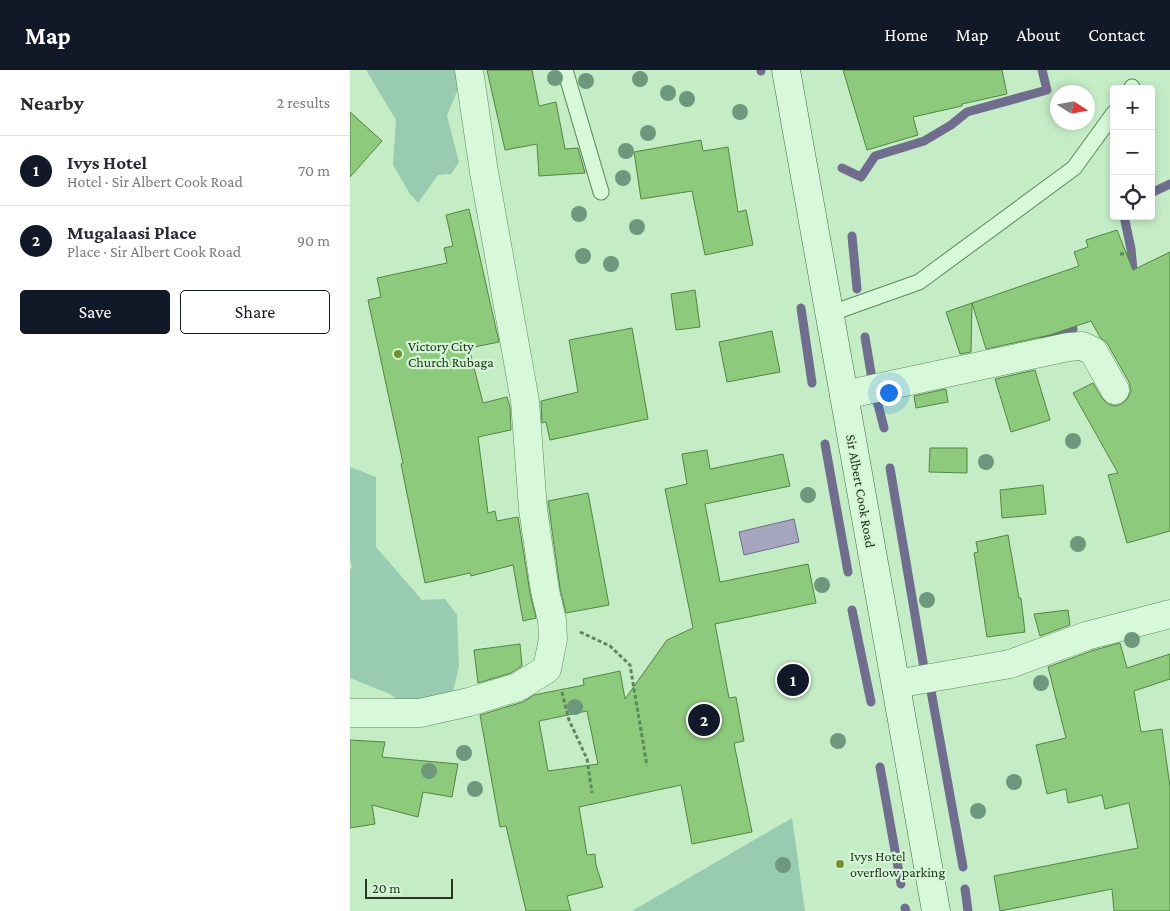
<!DOCTYPE html>
<html lang="en">
<head>
<meta charset="utf-8">
<style>
  body { margin:0; font-family:"Crimson Pro",serif; background:#f2f2f3; color:#2b2b33 }
  .controls { position:absolute; right:15px; top:15px; display:grid; overflow:hidden; border-radius:5px; box-shadow:0 2px 8px #0003 }
  .controls button { width:45px; height:45px; display:grid; place-items:center; padding:0; border:0; border-bottom:1px solid #e1e1e2; background:#fff; color:#2b2b33; font:25px sans-serif }
  .compass { position:absolute; left:700px; top:15px; width:45px; height:45px; border-radius:50%; background:#fff; box-shadow:0 2px 8px #0003; rotate:101deg }
  .scale { position:absolute; left:15px; bottom:12px; width:88px; box-sizing:border-box; padding-left:5px; border:2px solid #23371f; border-top:0; font-size:14px; line-height:18px; white-space:nowrap; color:#23371f; -webkit-text-stroke:4px #d4f5d6; paint-order:stroke }
  .you { position:absolute; left:538px; top:322px; width:18px; height:18px; margin:-12px; border:4px solid #fff; border-radius:50%; background:#1a73e8; box-shadow:0 0 0 8px #1a73e833 }
  .badge { display:grid; place-items:center; width:32px; height:32px; border-radius:50%; background:#111827; color:#fff; font-size:16px; font-weight:700 }
  .pin { position:absolute; translate:-50% -50%; border:2px solid #fff; box-shadow:0 1px 5px #0006 }
  .list { margin:0; padding:0; list-style:none }
  h2 { display:flex; justify-content:space-between; align-items:center; height:65px; margin:0; padding:0 20px; font-size:21px }
  h2 small { font-size:16px; font-weight:400; color:#7c7c81 }
  .list li { display:grid; grid-template-columns:32px 1fr auto; gap:15px; align-items:center; box-sizing:border-box; height:70px; padding:0 20px; border-top:1px solid #e1e1e2 }
  .list b { display:block; font-size:19px; white-space:nowrap }
  .list p { margin:0; font-size:16px; white-space:nowrap; color:#7c7c81 }
  .list em { font-size:16px; font-style:normal; color:#7c7c81 }
  .actions { display:flex; gap:10px; padding:15px 20px }
  .actions a { flex:1; padding:11px 0; border:1px solid #111827; border-radius:5px; text-align:center; font-size:18px; color:#111827 }
  .actions .main { background:#111827; color:#fff }
  .icon { flex:none; width:28px; height:28px; fill:none; stroke:currentColor; stroke-width:2; stroke-linecap:round; stroke-linejoin:round }
  .map { position:relative; flex:none; width:820px; height:841px; overflow:hidden }
  header { display:flex; align-items:center; gap:30px; box-sizing:border-box; height:70px; padding:0 25px; background:#111827; color:#fff }
  header strong { font-size:24px }
  nav { display:flex; gap:28px; margin-inline-start:auto; font-size:18px }
  main { display:flex }
  aside { flex:1; background:#fff }
  .map>svg:first-child { display:block }
  .green { fill:#98cbb0 }
  .water { fill:#a7a6c0; stroke:#706d8e }
  .lines { fill:none; stroke-linecap:round; stroke-linejoin:round }
  .stream { stroke:#706d8e; stroke-width:9 }
  .building { fill:#8dca7b; stroke:#528641; fill-rule:evenodd }
  .lane-casing { stroke:#60875b; stroke-width:17 }
  .street-casing { stroke:#60875b; stroke-width:29 }
  .secondary-casing { stroke:#44693e; stroke-width:29 }
  .path { stroke:#60875b; stroke-width:3; stroke-dasharray:4 2.5; stroke-linecap:butt }
  .lane { stroke:#d7f8d9; stroke-width:15 }
  .street { stroke:#d7f8d9; stroke-width:28 }
  .secondary { stroke:#d7f8d9; stroke-width:28 }
  .tree { fill:#6d987d }
  .poi-dot { fill:#70942d; stroke:#d4f5d6; stroke-width:2 }
  .labels { text-anchor:middle; stroke-width:4.5; stroke-linejoin:round; paint-order:stroke }
  .poi-label { font-size:14px; fill:#23371f; stroke:#d4f5d6; text-anchor:start }
  .street-label { font-size:14px; fill:#23371f; stroke:#d4f5d6 }
</style>
</head>
<body>
<header>
<strong>Map</strong>
<nav><a>Home</a><a>Map</a><a>About</a><a>Contact</a></nav>
</header>
<main>
<aside>
<h2>Nearby<small>2 results</small></h2>
<ul class="list">
<li><span class="badge">1</span><div><b>Ivys Hotel</b><p>Hotel · Sir Albert Cook Road</p></div><em>70 m</em></li>
<li><span class="badge">2</span><div><b>Mugalaasi Place</b><p>Place · Sir Albert Cook Road</p></div><em>90 m</em></li>
</ul>
<div class="actions"><a class="main">Save</a><a>Share</a></div>
</aside>
<div class="map">
<svg width="820" height="841" viewBox="0 0 820 841">
  <rect width="100%" height="100%" fill="#c4edc6"/>
  <!-- green -->
  <path class="green" d="M16,0H112L114,4L97,46L109,92L101,104L88,105L68,133L60,124L43,95L46,50Z
    M0,397L26,407V477L72,530L95,529L107,545L109,596L99,641L74,654L40,624L0,608V500L2,497L0,490Z
    M442,748L455,841H282Z"/>
  <!-- water -->
  <path class="water" d="M444,449L449,472L394,485L389,462Z"/>
  <g class="lines">
    <!-- stream -->
    <path class="stream" d="M411,0V1
      M492,98L511,107L525,86L574,71L601,55L617,42L697,20L692,0
      M801,123L820,114
      M774,146L781,179L783,200L787,210
      M502,166L507,219
      M451,238L462,313
      M515,267L523,315L534,358
      M694,269L723,259L719,248
      M475,374L498,502
      M540,398L574,598
      M502,540L521,632
      M581,621L613,797
      M530,697L551,814
      M615,819L618,841
      M555,838L556,841"/>
  </g>
  <!-- building -->
  <path class="building" d="M137,0H182L189,36L206,32L215,79L228,78L235,103L189,106L187,74L155,80Z
    M493,0H652L657,24L612,34V36L563,47L568,65L517,80Z
    M0,42L32,71L0,107Z
    M351,70L353,81L378,77L388,142L396,140L403,175L355,185L342,121L291,129L284,82Z
    M119,139L149,272L119,278L133,333L157,327L160,337L161,360L128,367L138,443L145,441L147,451L168,447L180,523L186,548L173,551L163,495L121,506L120,503L75,513L51,394L53,393L18,230L31,227L27,208L97,193L94,178L103,176L96,145Z
    M767,160L783,200L820,182V461L777,473L758,405L768,403L723,323L743,313L752,328L758,334L765,336L772,334L778,328L781,321L779,312L757,273L750,267L741,251L700,265L636,279L622,233L621,282L610,284L596,242L729,196L724,182L738,177L736,170Z
    M345,220L350,257L326,260L321,224Z
    M282,258L298,349L200,370L196,352L192,353L191,331L228,322L219,270Z
    M422,261L430,302L377,312L369,272Z
    M685,300L700,350L661,362L645,309Z
    M596,319L598,332L566,338L564,326Z
    M580,378H617V403L579,402Z
    M357,380L360,399L433,384L440,416L355,434L370,512L458,494L466,533L365,554L379,628L386,627L394,671L384,673L402,762L342,774L331,715L229,737L237,785L245,784L246,795L253,817L217,826L221,841H176L156,756L150,757L130,645L173,632L184,625L234,615L233,609L270,601L275,629L317,570L343,558L315,419L337,414L332,384ZM237,641L248,694L198,701L189,651Z
    M693,415L696,444L652,448L650,420Z
    M238,423L259,535L216,543L210,518L198,431Z
    M658,465L669,528H671L675,562L637,567L624,483L628,482L626,472Z
    M718,540L720,555L690,566L684,544Z
    M770,573L777,598L820,584V609L784,621L791,662L812,659L820,717V841H764L762,819L650,841L644,806L788,778L779,733L755,739L752,725L718,733L716,719L697,724L686,675L716,668L698,597L741,581Z
    M170,574L172,596L161,603L128,613L124,580Z
    M0,670L35,672L32,687L108,694L102,727L73,722L68,747L22,735L25,754L0,758Z"/>
  <g class="lines">
    <!-- lane casing -->
    <g class="lane-casing">
      <path id="lane" d="M215,0L251,122
        M782,19V17
        M479,244L569,212L724,98L764,43"/>
    </g>
    <!-- street casing -->
    <g class="street-casing">
      <path id="street" d="M494,325L718,277L732,276L743,281L765,320
        M546,614L660,594L736,566L820,544
        M0,643H70L119,632L168,617L197,599L203,569L202,550L195,521L183,439L175,331L134,102L119,0"/>
    </g>
    <!-- secondary casing -->
    <g class="secondary-casing">
      <path id="secondary" d="M436,0L586,841"/>
    </g>
    <!-- path -->
    <path class="path" d="M770,184L783,183
      M230,562L260,576L280,595L297,696
      M212,622L219,650L237,689L242,723"/>
    <!-- lane -->
    <use href="#lane" class="lane"/>
    <!-- street -->
    <use href="#street" class="street"/>
    <!-- secondary -->
    <use href="#secondary" class="secondary"/>
  </g>
  <!-- trees -->
  <g class="tree">
    <circle cx="205" cy="8" r="8"/>
    <circle cx="290" cy="9" r="8"/>
    <circle cx="236" cy="11" r="8"/>
    <circle cx="318" cy="23" r="8"/>
    <circle cx="337" cy="29" r="8"/>
    <circle cx="390" cy="42" r="8"/>
    <circle cx="298" cy="63" r="8"/>
    <circle cx="276" cy="81" r="8"/>
    <circle cx="273" cy="108" r="8"/>
    <circle cx="229" cy="144" r="8"/>
    <circle cx="287" cy="157" r="8"/>
    <circle cx="233" cy="186" r="8"/>
    <circle cx="261" cy="194" r="8"/>
    <circle cx="723" cy="371" r="8"/>
    <circle cx="636" cy="392" r="8"/>
    <circle cx="458" cy="425" r="8"/>
    <circle cx="728" cy="474" r="8"/>
    <circle cx="472" cy="515" r="8"/>
    <circle cx="577" cy="530" r="8"/>
    <circle cx="782" cy="570" r="8"/>
    <circle cx="691" cy="613" r="8"/>
    <circle cx="225" cy="637" r="8"/>
    <circle cx="488" cy="671" r="8"/>
    <circle cx="114" cy="683" r="8"/>
    <circle cx="79" cy="701" r="8"/>
    <circle cx="664" cy="712" r="8"/>
    <circle cx="125" cy="719" r="8"/>
    <circle cx="628" cy="741" r="8"/>
    <circle cx="433" cy="795" r="8"/>
  </g>
  <!-- markers -->
  <g class="poi-dot">
    <circle cx="48" cy="284" r="5"/>
    <circle cx="490" cy="794" r="5"/>
  </g>
  <g class="labels">
    <!-- poi labels -->
    <g class="poi-label">
      <text x="58" y="281">Victory City<tspan x="58" dy="16">Church Rubaga</tspan></text>
      <text x="500" y="791">Ivys Hotel<tspan x="500" dy="16">overflow parking</tspan></text>
    </g>
    <!-- street labels -->
    <g class="street-label">
      <text transform="translate(511 421) rotate(80)" y="5">Sir Albert Cook Road</text>
    </g>
  </g>
</svg>
<div class="controls">
<button>+</button>
<button>−</button>
<button><svg class="icon" aria-label="locate" viewBox="0 0 24 24"><circle cx="12" cy="12" r="6"/><path d="M12 2v4M12 18v4M2 12h4M18 12h4"/></svg></button>
</div>
<svg class="compass" viewBox="-18 -18 36 36"><path d="M0-13l5 13h-10z" fill="#e53935"/><path d="M0 13l5-13h-10z" fill="#7c7c81"/></svg>
<div class="scale">20 m</div>
<div class="you"></div>
<div class="pin badge" style="left:443px;top:610px">1</div>
<div class="pin badge" style="left:354px;top:650px">2</div>
</div>
</main>
</body>
</html>
